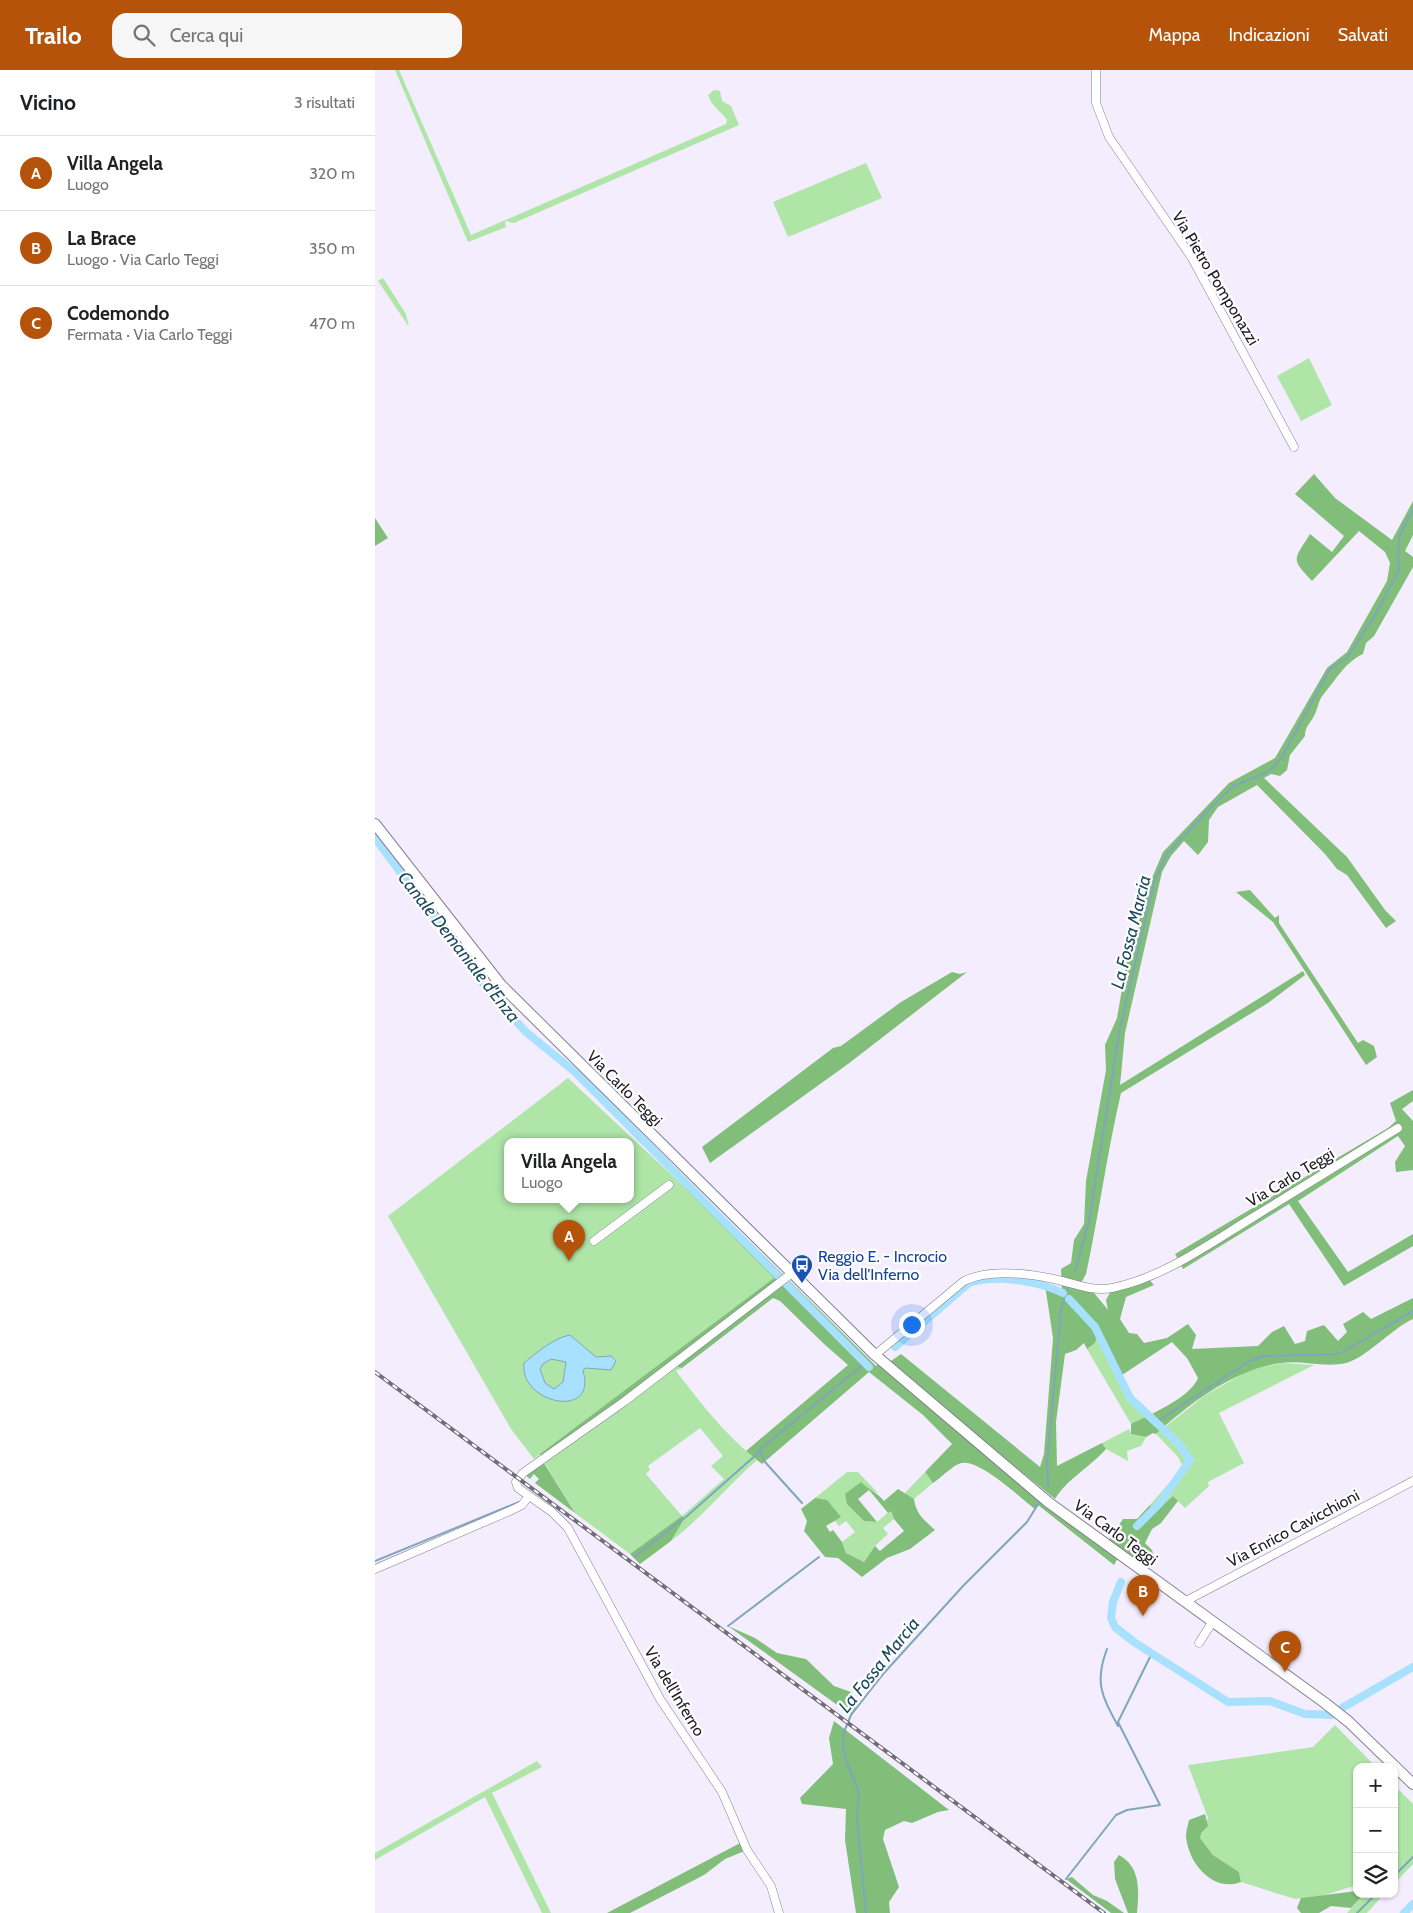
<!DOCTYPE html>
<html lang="it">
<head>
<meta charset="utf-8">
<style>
  body { margin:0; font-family:Cabin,sans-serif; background:#f6f6f6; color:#202124 }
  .controls { position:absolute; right:15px; bottom:15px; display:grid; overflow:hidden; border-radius:10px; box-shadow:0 1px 4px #0004 }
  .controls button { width:45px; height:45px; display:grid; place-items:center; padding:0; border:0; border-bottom:1px solid #e0e0e0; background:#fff; color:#202124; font:25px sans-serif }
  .you { position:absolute; left:536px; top:1254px; width:18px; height:18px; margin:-12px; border:4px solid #fff; border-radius:50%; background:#1a73e8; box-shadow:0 0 0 8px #1a73e833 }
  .badge { display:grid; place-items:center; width:32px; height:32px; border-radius:50%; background:#b45309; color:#fff; font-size:16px; font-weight:700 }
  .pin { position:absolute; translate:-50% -41px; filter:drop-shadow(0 1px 2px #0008) }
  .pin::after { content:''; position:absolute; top:26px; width:18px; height:15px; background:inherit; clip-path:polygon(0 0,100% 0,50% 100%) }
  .popup { position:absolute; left:129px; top:1068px; width:130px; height:65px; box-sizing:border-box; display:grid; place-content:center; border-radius:10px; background:#fff; filter:drop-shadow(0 1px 4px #0005); font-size:16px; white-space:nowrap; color:#757577 }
  .popup b { font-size:19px; color:#202124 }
  .popup::after { content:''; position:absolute; left:50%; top:100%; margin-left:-10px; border:10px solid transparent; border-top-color:#fff }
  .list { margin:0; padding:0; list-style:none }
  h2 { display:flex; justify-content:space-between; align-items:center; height:65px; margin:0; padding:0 20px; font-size:21px }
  h2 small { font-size:16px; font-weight:400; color:#757577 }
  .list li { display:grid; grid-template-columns:32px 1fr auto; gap:15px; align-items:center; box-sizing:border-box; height:75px; padding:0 20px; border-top:1px solid #e0e0e0 }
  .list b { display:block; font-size:19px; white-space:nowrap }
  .list p { margin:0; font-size:16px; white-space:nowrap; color:#757577 }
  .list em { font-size:16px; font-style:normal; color:#757577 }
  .icon { flex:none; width:28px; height:28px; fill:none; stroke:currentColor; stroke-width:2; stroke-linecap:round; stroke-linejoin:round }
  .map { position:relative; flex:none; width:1038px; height:1843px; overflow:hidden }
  header { display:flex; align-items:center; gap:30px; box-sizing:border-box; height:70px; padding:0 25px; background:#b45309; color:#fff }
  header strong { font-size:24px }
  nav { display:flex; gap:28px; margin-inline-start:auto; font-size:18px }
  .search { width:350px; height:45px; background:#f6f6f6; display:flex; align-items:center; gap:12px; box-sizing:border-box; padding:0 18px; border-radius:15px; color:#757577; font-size:19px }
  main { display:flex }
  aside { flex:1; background:#fff }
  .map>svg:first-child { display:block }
  .green { fill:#afe6a8; fill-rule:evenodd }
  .forest { fill:#80be79 }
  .water { fill:#a8e1fd; stroke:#7fa6bc; fill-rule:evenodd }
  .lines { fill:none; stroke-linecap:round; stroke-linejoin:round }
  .stream { stroke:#7fa6bc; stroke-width:2 }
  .canal { stroke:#a8e1fd; stroke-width:8 }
  .minor-casing { stroke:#857f91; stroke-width:9 }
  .major-casing { stroke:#857f91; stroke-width:12 }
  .minor { stroke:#fff; stroke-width:8 }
  .major { stroke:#fff; stroke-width:10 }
  .rail-casing { stroke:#726e79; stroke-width:4 }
  .rail { stroke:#fff; stroke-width:2; stroke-dasharray:5.5; stroke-linecap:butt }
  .labels { text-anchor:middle; stroke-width:4.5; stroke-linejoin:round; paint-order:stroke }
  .street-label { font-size:16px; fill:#1f1d24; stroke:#fff }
  .transit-label { font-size:16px; fill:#164399; stroke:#fff; text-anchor:start }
  .water-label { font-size:18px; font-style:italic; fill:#1f4b5f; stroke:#fff }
</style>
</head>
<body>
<header>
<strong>Trailo</strong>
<div class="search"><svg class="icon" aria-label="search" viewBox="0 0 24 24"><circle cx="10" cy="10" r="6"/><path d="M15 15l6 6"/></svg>Cerca qui</div>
<nav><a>Mappa</a><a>Indicazioni</a><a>Salvati</a></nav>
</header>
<main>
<aside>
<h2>Vicino<small>3 risultati</small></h2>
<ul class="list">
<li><span class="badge">A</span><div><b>Villa Angela</b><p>Luogo</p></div><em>320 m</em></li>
<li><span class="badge">B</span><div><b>La Brace</b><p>Luogo · Via Carlo Teggi</p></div><em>350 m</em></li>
<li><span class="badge">C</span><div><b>Codemondo</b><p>Fermata · Via Carlo Teggi</p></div><em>470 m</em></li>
</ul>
</aside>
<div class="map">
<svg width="1038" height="1843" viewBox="0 0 1038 1843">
  <rect width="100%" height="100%" fill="#f3edfd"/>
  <!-- green -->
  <path class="green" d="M20,0H24L96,165L351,54L352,50C346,41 336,36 333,25L339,20L345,21L347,31L356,36L364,55L139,153L130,151L131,157L93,172Z
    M491,93L507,128L413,167L398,132Z
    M8,208L31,244L34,257L3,211Z
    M934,288L957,335L926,351L902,306Z
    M193,1008L301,1109L400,1208L159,1389L136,1359L13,1146ZM133,1072H255V1130H133Z
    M723,1262L744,1307L746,1305L759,1327L777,1344L756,1354L712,1279L720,1273Z
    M907,1293L939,1295L844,1343L869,1393L833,1412L834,1416L810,1438L798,1426L789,1434L774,1436L802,1404L807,1395L803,1387L781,1364L829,1326L874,1300Z
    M296,1295L307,1298L301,1301C326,1333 350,1365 382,1390C352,1416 328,1447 296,1471L308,1449L307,1447L255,1484L200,1443L167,1389ZM325,1358L348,1386L336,1396L349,1409L307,1446L271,1404L275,1400L273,1396Z
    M754,1359L756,1364L771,1367L766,1376L752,1381L753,1391L731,1379L727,1373Z
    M472,1402H483L503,1423L494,1420L470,1424L489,1451L502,1452L516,1440L519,1449L508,1458L513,1464L500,1476L489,1492L471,1483L467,1472L480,1462L471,1451L464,1456L459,1450L465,1447L440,1428Z
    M550,1402L558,1413L539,1429L529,1424Z
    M960,1655L1001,1697H982V1815L950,1825L920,1829L866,1812L864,1802L838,1785L825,1768L833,1748L813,1695L938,1677Z
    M162,1691L167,1697L117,1723L176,1843H167L110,1727L0,1790V1783Z
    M1019,1715L1038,1734V1794L1019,1814Z
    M989,1824H1009L992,1843H972Z"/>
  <!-- forest -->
  <path class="forest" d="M939,404L960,428L1017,470L1038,431V465L1030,481L1038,487V497L999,566L991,573L988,584C971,591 960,611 948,625C943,631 943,639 939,646C935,654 930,656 930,666L915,685L912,700L905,706L896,704L889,708L972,787L1010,840L1021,851L1011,858L972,805L962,799L950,784L882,715L843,737L834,750L833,772L823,785L809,771L796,786L787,802L750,963L745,1015L928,901L930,905L893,933L746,1023C732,1083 724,1144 711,1204L705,1215L715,1218L733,1240L731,1230L738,1217L771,1206L779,1215L751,1227L745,1249L754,1263L762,1264L769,1273L792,1268L813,1254L821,1265L817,1279L883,1276L897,1262L909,1256L920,1274L930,1271L932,1261L949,1255L963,1271L972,1262L968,1254L988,1242L996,1249L1038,1228V1249C1016,1259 991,1288 971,1293C950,1298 927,1290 906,1293C860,1299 815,1333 781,1364L778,1363L771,1367L756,1364V1354C776,1344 815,1328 823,1308L812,1288L797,1272L744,1307L723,1263L720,1273L712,1279L709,1273L701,1280L690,1284L681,1352L682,1396L727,1373L731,1379C714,1398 692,1409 680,1429L598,1363L516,1291L526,1284L665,1397L669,1384L678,1268L670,1215L687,1223L686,1199L696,1193L699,1170L709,1154L711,1111L731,1000L730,975L742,948L756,867L764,856V847L777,808L788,782L854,713L900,688L952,598L972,582L1012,511L1015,493L1010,482L984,461L937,511C915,488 919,490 935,464L957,482L969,466L920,424Z
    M0,448L13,468L0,476Z
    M875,820L900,848L904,845V853L983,973L988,970L999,976L1002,987L991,995L898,852L861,822Z
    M577,902L585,904L592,902L473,994L335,1093L327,1077L458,978L466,976L526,932Z
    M1038,1020V1031L1027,1039L1038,1051V1100L1021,1102L1020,1092L1030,1076L1023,1066L923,1131L973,1202L1038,1164V1176L969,1216L914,1134L808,1199L800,1184L1013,1058L1021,1051L1015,1033Z
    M313,1111L501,1296L507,1291L545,1325L745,1484L739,1495L663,1435L660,1439C645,1428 606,1390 587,1393C579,1394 566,1408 558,1413L550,1402L577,1374L548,1345L494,1302L387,1394L371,1381L473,1295L448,1273L405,1231L398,1228L307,1298L296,1295L167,1390L200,1443L160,1413L164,1409L159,1404L155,1409L148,1403L167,1389L165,1384L399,1208L307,1115Z
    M486,1412C494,1420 503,1423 509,1431L523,1419L539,1429C541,1444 549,1450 560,1460L535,1479L512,1488L487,1507L463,1488L450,1487L429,1461L432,1451L426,1439L440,1428L452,1430L466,1447L451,1456L455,1462L458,1460L467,1472L471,1483L489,1492L500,1476L505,1481L529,1461L519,1449L516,1441L513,1443L494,1420L483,1429L502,1452L489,1451L472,1434L470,1424Z
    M798,1426L803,1431L786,1453L777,1459L770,1473L777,1480L779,1486L772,1496L734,1470L748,1449H762L774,1436L789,1434Z
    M307,1446L309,1449L296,1471L265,1494L255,1484Z
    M353,1556L380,1568L402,1583L431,1589L459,1616L476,1622L482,1636L476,1645Z
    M459,1651L574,1740L563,1742L537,1753L529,1751L510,1760L508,1769L524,1817L514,1832L515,1843H481L470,1770L471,1739L427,1734L425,1728L458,1694L454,1668Z
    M830,1744L833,1756L827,1762L825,1768L838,1785L864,1802L866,1812C838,1823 813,1793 811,1766C811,1761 813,1755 814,1750Z
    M369,1771L372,1780L350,1789L329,1805L255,1843H232Z
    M744,1785C766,1797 764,1821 762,1843H753L740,1809L739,1792Z
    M697,1807L718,1825L732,1831L749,1843H736L691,1809Z
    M982,1821V1824H989L976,1838L956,1836L944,1843H926L922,1838L926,1828Z"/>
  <!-- water -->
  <path class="water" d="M195,1265L221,1287L236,1286L241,1291L236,1300L210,1298L208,1301C223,1350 144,1334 149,1293C162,1282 179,1268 195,1265ZM176,1289L191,1292L188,1312L179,1319L170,1313L165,1299L168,1294Z"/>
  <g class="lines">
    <!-- stream -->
    <path class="stream" d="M700,1201L714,1151L745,958L780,809L792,784L835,738L858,716L888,704L898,698L907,687L955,599L972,588L1000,545L1024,500L1023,482L1025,465L1038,439
      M781,1352L873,1292L888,1286L964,1284L1038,1241
      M673,1417L672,1392L686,1239L693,1218
      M427,1433L390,1392L385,1379L489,1294
      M259,1487L312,1446L382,1384L385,1379
      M0,1491L144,1432
      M353,1556L444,1487
      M732,1579C719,1613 727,1626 743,1656
      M1019,1806L1038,1787
      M691,1809L741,1745L752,1740L785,1735L743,1652L775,1587
      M491,1843L482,1747L484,1722L471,1690L468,1677L469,1662L476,1645L509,1603L588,1516L652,1452L665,1431
      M982,1843L1001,1824"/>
    <!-- canal -->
    <path class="canal" d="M0,768L116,924L151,962L200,1002L494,1297
      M694,1229L720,1257L755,1328L803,1373L815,1390L785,1433L762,1456
      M520,1277L594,1213C621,1204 663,1211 688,1223
      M746,1512L738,1532L736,1548L740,1557L759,1572L820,1611L853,1632L895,1631L930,1644L956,1645
      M967,1638L1038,1597
      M1029,1843L1038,1834"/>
    <!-- minor casing -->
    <g class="minor-casing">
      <path id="minor" d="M721,0V33L734,67L817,188L919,377
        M219,1171L294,1115
        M500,1285L589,1211C614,1199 648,1203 674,1208C696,1212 715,1222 737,1218C786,1208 830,1177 872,1151C922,1120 973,1089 1023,1058
        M0,1499L137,1440L147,1435L154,1426
        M811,1531L1038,1411
        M824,1573L838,1551
        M404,1843L396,1816L372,1780L347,1722L285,1629L193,1458L177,1442L143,1418L141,1412L148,1403L250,1331L417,1203"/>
    </g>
    <!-- major casing -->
    <g class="major-casing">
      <path id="major" d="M0,754L126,915L500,1285L673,1432L950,1633L974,1652L1038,1714"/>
    </g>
    <!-- minor -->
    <use href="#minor" class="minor"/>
    <!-- major -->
    <use href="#major" class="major"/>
    <!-- rail casing -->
    <g class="rail-casing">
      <path id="rail" d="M0,1302L729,1843"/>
    </g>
    <!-- rail -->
    <use href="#rail" class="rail"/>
  </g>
  <!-- icons -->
  <defs>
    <g id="bus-pin" transform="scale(1.125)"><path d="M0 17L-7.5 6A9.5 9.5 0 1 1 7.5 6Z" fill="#1a4fb4" stroke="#fff"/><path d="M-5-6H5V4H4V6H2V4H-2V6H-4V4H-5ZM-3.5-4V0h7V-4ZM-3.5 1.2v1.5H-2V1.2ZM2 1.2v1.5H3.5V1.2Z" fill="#fff"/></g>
  </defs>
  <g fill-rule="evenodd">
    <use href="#bus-pin" x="427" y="1195"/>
  </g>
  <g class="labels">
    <!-- street labels -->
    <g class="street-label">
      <text transform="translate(841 208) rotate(59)" y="6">Via Pietro Pomponazzi</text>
      <text transform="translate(250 1018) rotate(45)" y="6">Via Carlo Teggi</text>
      <text transform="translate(915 1107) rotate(-31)" y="6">Via Carlo Teggi</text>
      <text transform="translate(918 1458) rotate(-28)" y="6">Via Enrico Cavicchioni</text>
      <text transform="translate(741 1462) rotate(36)" y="6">Via Carlo Teggi</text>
      <text transform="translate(300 1621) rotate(59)" y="6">Via dell'Inferno</text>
    </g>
    <!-- transit labels -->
    <g class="transit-label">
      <text x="443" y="1192">Reggio E. - Incrocio<tspan x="443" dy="18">Via dell'Inferno</tspan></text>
    </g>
    <!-- water labels -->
    <g class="water-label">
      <text transform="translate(756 862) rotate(-76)" y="6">La Fossa Marcia</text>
      <text transform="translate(84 877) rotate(52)" y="6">Canale Demaniale d'Enza</text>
      <text transform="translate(504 1595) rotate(-51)" y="6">La Fossa Marcia</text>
    </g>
  </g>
</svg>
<div class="controls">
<button>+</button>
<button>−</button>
<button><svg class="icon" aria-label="layers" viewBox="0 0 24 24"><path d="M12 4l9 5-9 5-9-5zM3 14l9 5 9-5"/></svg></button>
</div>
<div class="you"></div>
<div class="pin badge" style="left:194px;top:1191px">A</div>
<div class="popup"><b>Villa Angela</b>Luogo</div>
<div class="pin badge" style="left:768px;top:1546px">B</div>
<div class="pin badge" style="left:910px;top:1602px">C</div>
</div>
</main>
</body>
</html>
